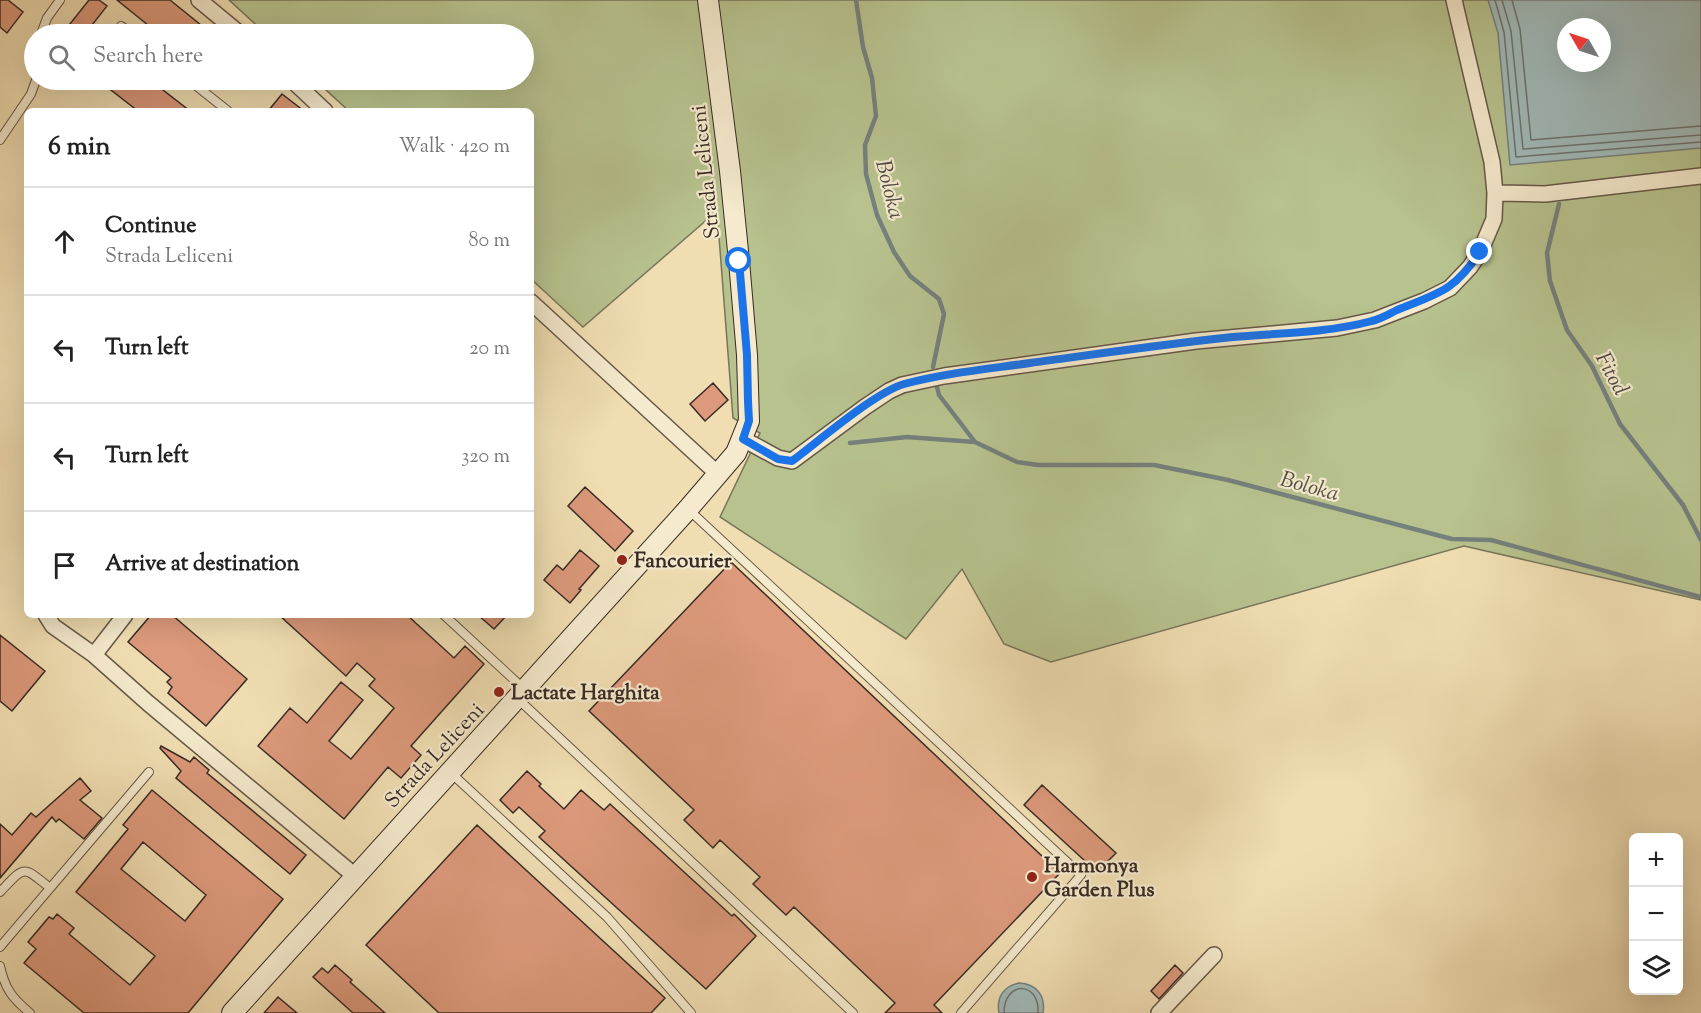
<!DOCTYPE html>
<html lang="en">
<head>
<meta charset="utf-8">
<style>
  body { margin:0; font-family:"Sorts Mill Goudy",serif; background:#f2f2f2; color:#222 }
  .controls { position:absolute; right:18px; bottom:18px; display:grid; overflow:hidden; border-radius:9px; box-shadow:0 6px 24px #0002 }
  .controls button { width:54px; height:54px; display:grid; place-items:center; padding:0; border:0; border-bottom:2px solid #e0e0e0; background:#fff; color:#222; font:30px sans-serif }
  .compass { position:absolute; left:1557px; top:18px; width:54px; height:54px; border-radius:50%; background:#fff; box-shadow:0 6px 24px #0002; rotate:309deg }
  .stop { position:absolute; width:18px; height:18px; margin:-14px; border:4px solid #1a73e8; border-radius:50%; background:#fff }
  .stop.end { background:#1a73e8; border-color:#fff; box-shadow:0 2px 6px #0008 }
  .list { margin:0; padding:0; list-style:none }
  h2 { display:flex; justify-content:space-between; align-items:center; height:78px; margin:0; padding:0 24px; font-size:26px }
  h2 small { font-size:20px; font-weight:400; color:#767676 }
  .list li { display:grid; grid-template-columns:39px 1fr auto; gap:18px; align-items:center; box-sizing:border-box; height:108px; padding:0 24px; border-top:2px solid #e0e0e0 }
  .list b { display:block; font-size:22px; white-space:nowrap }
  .list p { margin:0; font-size:20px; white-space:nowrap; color:#767676 }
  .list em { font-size:20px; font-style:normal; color:#767676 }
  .icon { flex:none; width:33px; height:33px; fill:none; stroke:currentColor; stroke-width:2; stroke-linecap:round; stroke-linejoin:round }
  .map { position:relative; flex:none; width:1701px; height:1013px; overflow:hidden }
  .search { position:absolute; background:#fff; box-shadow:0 6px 24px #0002; left:24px; top:24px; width:510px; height:66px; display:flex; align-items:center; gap:15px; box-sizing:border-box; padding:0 21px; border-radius:33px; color:#767676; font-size:22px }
  .panel { position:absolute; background:#fff; box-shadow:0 6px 24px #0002; left:24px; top:108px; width:510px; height:510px; border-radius:9px }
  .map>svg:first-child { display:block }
  .green { fill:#b7c28e; stroke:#78765a; stroke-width:1.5; fill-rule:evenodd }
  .water { fill:#a0b9b8; stroke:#76807d; stroke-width:1.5; fill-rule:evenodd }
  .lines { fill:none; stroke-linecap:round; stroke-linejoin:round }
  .shore { stroke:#6c726e; stroke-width:1.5 }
  .stream { stroke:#76807d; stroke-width:4.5 }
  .building { fill:#dc997b; stroke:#382b25; stroke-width:1.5; fill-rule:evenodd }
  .service-casing { stroke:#665848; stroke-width:10 }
  .minor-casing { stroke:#665848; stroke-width:18 }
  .secondary-casing { stroke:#382b25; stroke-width:22 }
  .service { stroke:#f5eacd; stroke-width:8 }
  .minor { stroke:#f5eacd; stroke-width:15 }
  .secondary { stroke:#f5eacd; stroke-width:20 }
  .route { stroke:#1a73e8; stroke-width:8 }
  .poi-dot { fill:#8f2418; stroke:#f5eacd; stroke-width:2 }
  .labels { text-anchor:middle; stroke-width:4.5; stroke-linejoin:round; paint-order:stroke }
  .street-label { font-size:21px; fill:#382b25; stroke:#f5eacd }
  .poi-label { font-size:21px; font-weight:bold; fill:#382b25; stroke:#f5eacd; text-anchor:start }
  .water-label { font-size:22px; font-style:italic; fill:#524e4a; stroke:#f5eacd }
</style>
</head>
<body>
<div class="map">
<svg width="1701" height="1013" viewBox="0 0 1701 1013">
  <rect width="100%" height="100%" fill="#f0deb2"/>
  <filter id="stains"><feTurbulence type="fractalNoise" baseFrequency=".00333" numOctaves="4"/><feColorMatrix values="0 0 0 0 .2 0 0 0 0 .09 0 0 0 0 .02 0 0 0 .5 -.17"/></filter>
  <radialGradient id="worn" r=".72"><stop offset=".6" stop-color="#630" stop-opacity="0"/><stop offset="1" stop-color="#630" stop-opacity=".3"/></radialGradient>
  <!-- green -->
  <path class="green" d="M229,0H1701V600L1464,546L1051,662L1004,644L962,569L906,639L720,517L760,433L733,418L717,211L583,327L531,279V111H349L315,80H524V34H266ZM1566,27H1602V63H1566Z"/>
  <!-- water -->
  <path class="water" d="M1488,0H1701V148L1510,165L1498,33ZM1566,27H1602V63H1566Z
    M1019,983C1036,984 1046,995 1043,1013H999C996,997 1004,986 1019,983Z"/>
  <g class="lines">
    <!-- shore -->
    <path class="shore" d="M1495,0L1504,32L1516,157L1701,142
      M1502,0L1511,31L1523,149L1701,135
      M1512,0L1520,29L1531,140L1701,126
      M1004,1013C1004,980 1040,981 1038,1013"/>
    <!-- stream -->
    <path class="stream" d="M856,0L863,47L872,78L876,116L865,145L866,174L877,215L894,252L910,276L939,299L944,314L933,367
      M1559,204L1547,253L1550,281L1567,330L1592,366L1620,424L1683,505L1701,540
      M937,387L939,395L975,442L1017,462L1038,465H1154L1228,480L1452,539L1491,540L1701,597
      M850,443L907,437L975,442"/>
  </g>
  <!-- building -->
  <path class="building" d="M0,0H8L23,12L7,33L0,27Z
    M89,0H99L107,6L85,34H62Z
    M117,0H170L212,34H159Z
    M98,80H150L190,111H138Z
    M282,94L304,111H268Z
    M713,383L728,400L705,421L690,404Z
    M585,487L633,531L615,551L568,506Z
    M580,550L599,566L579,589L581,590L570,603L544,580L557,565L563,570Z
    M731,562L1060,873L934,1005L942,1013H885L895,1003L794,907L786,915L753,884L760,877L720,840L713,848L684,820L694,810L589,711Z
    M151,615H172L247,679L206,726L168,693L172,687L167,682L171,678L128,642Z
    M279,615H407L454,658L465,646L484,664L411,746L421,755L401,778L388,767L344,819L258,746L290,708L307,723L341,682L363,700L329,741L351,759L394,708L369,686L375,679L357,663L346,676Z
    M478,615H507L494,629Z
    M0,635L45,671L12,711L0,701Z
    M161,746L190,762L194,757L209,770L207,773L306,855L290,874L176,778L181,771L160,748Z
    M527,771L541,784L539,786L564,809L581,790L604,810L610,804L732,916L734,914L756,936L706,989L539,837L545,831L519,807L513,813L500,800Z
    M80,778L91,791L80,800L102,818L84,839L59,819L56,822L52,817L0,878V824L12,835L31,813L36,817Z
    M1042,785L1116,853L1097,872L1024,805Z
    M152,790L283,899L188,1013H84L24,963L36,949L28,942L49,917L53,919L57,914L74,928L69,934L130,985L155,956L76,892L128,829L123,825ZM143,842L206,895L185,921L121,869Z
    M477,825L665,998L651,1013H439L366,945Z
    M335,965L352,980L350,982L385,1013H353L313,977L322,968L328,973Z
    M1175,965L1183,973L1159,999L1151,991Z
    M278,997L297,1013H264Z"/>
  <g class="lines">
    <!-- service casing -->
    <g class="service-casing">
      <path id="service" d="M121,26L133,34
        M41,34L47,18L60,0
        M189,80L228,111
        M0,140L31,94L36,80
        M689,510L1081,875L961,1013
        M444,615L524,689
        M518,699L853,1013
        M451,773L607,917L691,1013
        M0,892C25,866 22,865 50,888
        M0,947L149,772
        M0,966C5,989 12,998 30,1013"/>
    </g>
    <!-- minor casing -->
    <g class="minor-casing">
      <path id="minor" d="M199,0L240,34
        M292,80L325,111
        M1495,193L1545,194L1701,176
        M531,302L719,475
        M743,439L778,458L792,461L865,407L889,391L902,385L944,376L1196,341L1337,328L1375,320L1424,301L1450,288L1470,267L1480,252L1494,219L1495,193L1492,162L1454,0
        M46,615L53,626L94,655
        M125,615L94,655L148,703L355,876
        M1159,1013L1214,955"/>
    </g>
    <!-- secondary casing -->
    <g class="secondary-casing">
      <path id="secondary" d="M232,1013L688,509L736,453L749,421L747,355L739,261L730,171L708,0"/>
    </g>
    <!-- service -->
    <use href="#service" class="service"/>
    <!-- minor -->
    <use href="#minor" class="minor"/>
    <!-- secondary -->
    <use href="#secondary" class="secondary"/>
  </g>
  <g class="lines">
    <!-- route -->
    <path class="route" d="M739,261L747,355L748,401L749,421L743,439L778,459L792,461C819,441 874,393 904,384C945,373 988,369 1030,363C1097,354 1165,344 1233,337C1279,333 1327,333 1372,321C1381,319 1389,314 1397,310C1439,293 1453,292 1480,252"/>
  </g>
  <!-- markers -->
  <g class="poi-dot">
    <circle cx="622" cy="560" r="6"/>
    <circle cx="499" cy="692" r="6"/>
    <circle cx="1032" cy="877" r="6"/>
  </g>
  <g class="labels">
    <!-- street labels -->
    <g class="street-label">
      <text transform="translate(705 172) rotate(-96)" y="7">Strada Leliceni</text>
      <text transform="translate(434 755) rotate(-47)" y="7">Strada Leliceni</text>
    </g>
    <!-- poi labels -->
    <g class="poi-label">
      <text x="634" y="567">Fancourier</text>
      <text x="511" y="699">Lactate Harghita</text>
      <text x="1044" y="872">Harmonya<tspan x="1044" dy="24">Garden Plus</tspan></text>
    </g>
    <!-- water labels -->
    <g class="water-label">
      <text transform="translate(891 189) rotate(76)" y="8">Boloka</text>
      <text transform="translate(1613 373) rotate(62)" y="8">Fitod</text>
      <text transform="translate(1310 485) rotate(15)" y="8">Boloka</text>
    </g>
  </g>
  <rect width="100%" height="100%" filter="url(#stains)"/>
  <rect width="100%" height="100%" fill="url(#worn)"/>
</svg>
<div class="controls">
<button>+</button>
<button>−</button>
<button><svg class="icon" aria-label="layers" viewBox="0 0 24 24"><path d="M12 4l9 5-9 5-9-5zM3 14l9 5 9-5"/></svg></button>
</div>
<svg class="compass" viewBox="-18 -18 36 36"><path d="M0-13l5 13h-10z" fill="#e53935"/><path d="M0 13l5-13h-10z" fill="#767676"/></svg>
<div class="stop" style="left:739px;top:261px"></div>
<div class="stop end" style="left:1480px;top:252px"></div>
<div class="search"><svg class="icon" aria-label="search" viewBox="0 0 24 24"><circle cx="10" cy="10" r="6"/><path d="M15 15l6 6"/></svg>Search here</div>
<section class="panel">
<h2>6 min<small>Walk · 420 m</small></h2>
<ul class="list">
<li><svg class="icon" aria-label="ahead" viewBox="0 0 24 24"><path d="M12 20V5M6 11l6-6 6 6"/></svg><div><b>Continue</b><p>Strada Leliceni</p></div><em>80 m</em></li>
<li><svg class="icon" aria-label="left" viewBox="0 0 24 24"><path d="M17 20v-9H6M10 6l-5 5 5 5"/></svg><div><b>Turn left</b></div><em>20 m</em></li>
<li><svg class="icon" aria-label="left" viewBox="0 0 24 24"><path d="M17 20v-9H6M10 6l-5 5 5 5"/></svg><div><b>Turn left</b></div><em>320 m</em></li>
<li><svg class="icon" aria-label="arrive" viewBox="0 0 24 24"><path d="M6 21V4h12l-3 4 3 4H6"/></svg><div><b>Arrive at destination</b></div></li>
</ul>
</section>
</div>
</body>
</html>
